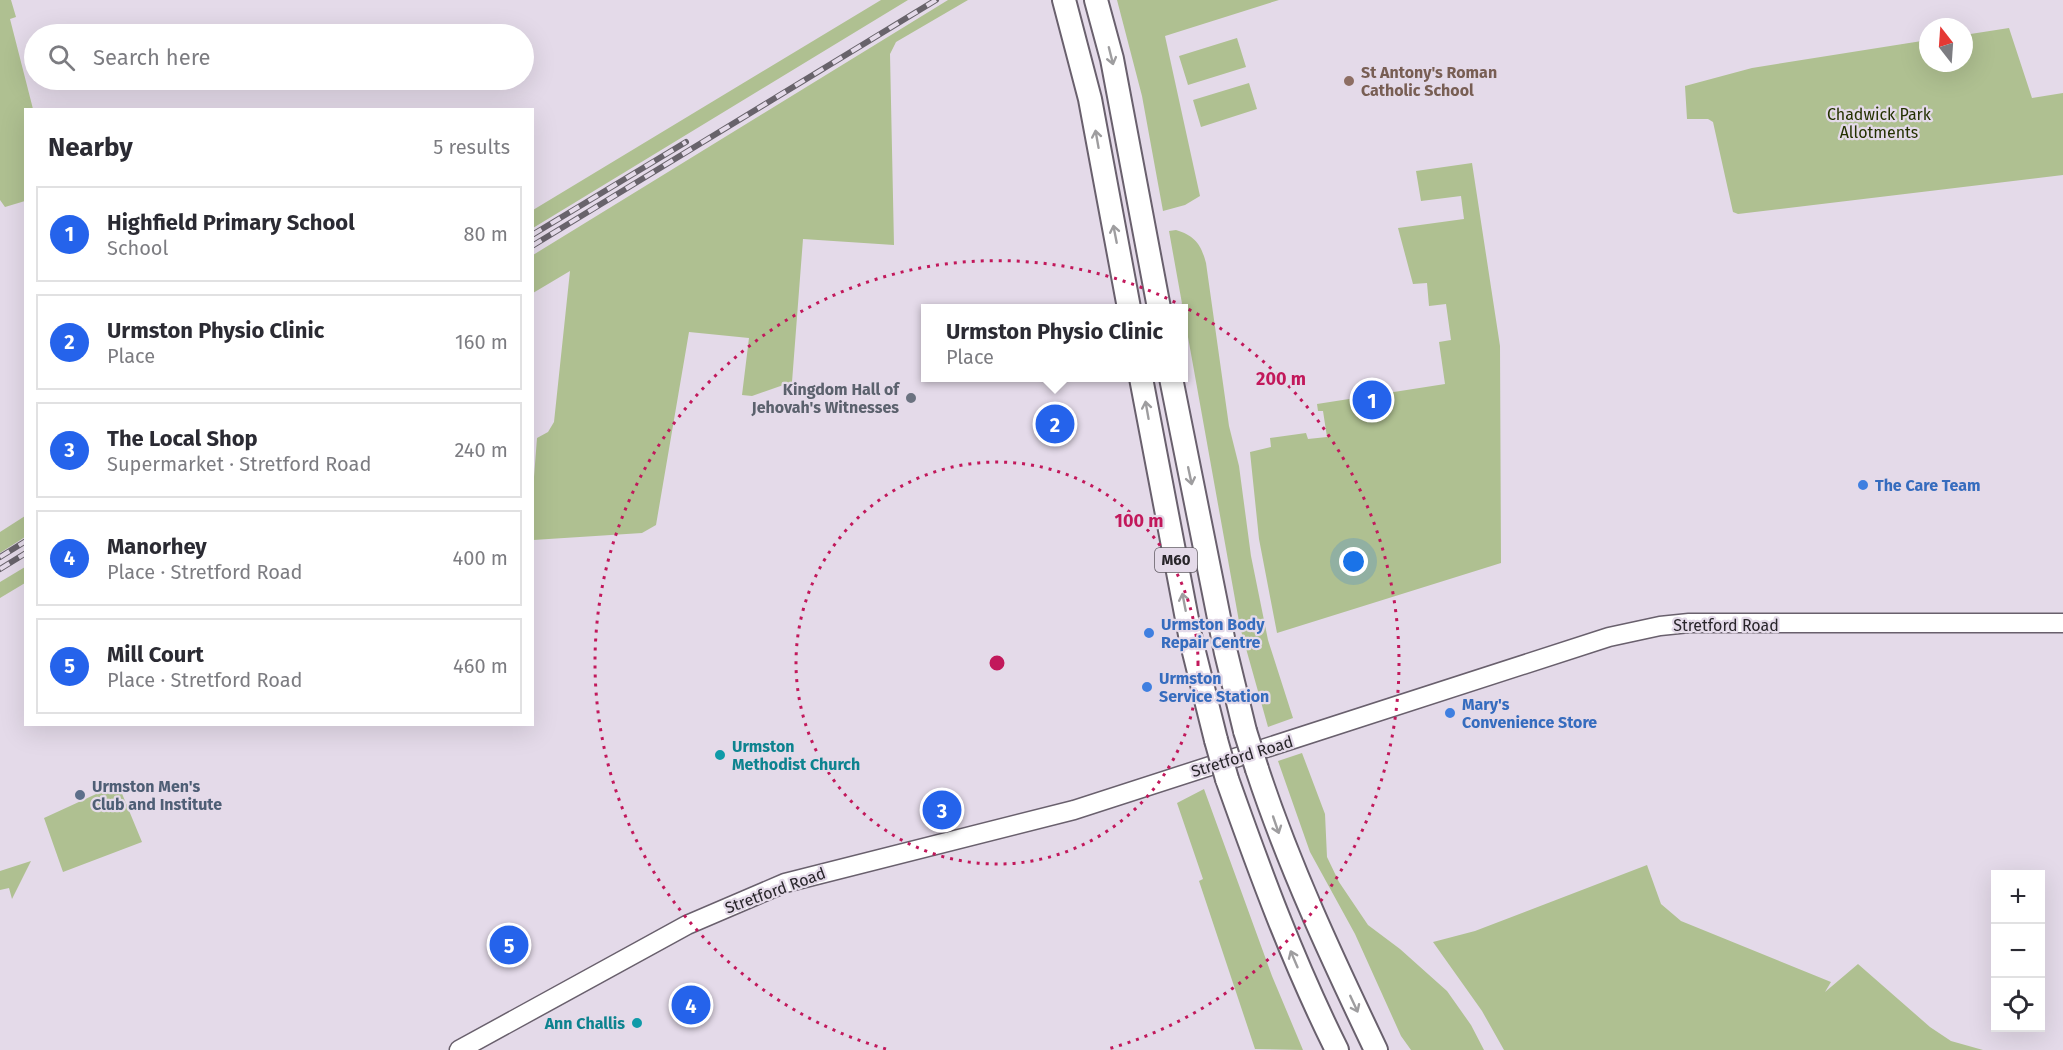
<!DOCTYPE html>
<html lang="en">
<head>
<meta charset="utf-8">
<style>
  body { margin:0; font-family:"Fira Sans",sans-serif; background:#f2f2f3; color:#2b2b33 }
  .controls { position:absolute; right:18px; bottom:18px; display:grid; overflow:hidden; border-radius:0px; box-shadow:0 6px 24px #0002 }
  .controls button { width:54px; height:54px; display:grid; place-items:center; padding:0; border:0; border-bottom:2px solid #e1e1e2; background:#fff; color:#2b2b33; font:30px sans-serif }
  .compass { position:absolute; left:1919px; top:18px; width:54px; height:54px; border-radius:50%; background:#fff; box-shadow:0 6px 24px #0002; rotate:343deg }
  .you { position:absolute; left:1354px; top:562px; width:21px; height:21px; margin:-15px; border:4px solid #fff; border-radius:50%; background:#1a73e8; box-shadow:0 0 0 9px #1a73e833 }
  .badge { display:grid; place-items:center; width:39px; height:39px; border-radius:50%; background:#2563eb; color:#fff; font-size:20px; font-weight:700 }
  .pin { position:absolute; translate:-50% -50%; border:3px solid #fff; box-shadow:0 2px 6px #0006 }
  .popup { position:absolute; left:921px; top:304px; width:267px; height:78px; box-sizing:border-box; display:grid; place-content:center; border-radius:0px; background:#fff; filter:drop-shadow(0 2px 4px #0005); font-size:20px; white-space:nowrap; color:#7c7c81 }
  .popup b { font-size:22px; color:#2b2b33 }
  .popup::after { content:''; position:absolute; left:50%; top:100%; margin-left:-12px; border:12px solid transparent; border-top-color:#fff }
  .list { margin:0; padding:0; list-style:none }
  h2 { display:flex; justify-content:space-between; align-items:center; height:78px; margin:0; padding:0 24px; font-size:26px }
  h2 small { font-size:20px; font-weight:400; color:#7c7c81 }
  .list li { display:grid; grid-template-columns:39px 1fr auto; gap:18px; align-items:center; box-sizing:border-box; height:96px; margin:0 12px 12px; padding:0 12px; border:2px solid #e1e1e2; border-radius:0px }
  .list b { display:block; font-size:22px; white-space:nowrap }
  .list p { margin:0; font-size:20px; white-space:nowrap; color:#7c7c81 }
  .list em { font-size:20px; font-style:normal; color:#7c7c81 }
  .icon { flex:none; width:33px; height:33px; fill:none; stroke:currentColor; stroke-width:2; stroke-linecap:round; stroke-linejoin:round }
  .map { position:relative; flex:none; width:2063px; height:1050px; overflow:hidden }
  .search { position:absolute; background:#fff; box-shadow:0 6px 24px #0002; left:24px; top:24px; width:510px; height:66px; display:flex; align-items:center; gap:15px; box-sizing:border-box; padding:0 21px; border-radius:33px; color:#7c7c81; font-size:22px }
  .panel { position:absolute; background:#fff; box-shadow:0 6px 24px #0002; left:24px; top:108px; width:510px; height:618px; border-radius:0px }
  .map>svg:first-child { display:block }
  .green { fill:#afc091 }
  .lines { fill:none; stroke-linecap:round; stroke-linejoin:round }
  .secondary-casing { stroke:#69606d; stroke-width:21 }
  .highway-casing { stroke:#69606d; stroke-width:26 }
  .secondary { stroke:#fff; stroke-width:18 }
  .highway { stroke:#fff; stroke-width:22 }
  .rail-casing { stroke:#68636b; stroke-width:6 }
  .rail { stroke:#e4dae9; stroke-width:4; stroke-dasharray:11; stroke-linecap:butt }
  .highway-bridge-casing { stroke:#69606d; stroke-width:26; stroke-linecap:butt }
  .highway-bridge { stroke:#fff; stroke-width:22 }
  .oneway { stroke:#9e9d9f }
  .ring { fill:none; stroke:#c2185b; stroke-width:3; stroke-dasharray:3 6 }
  .education-dot { fill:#8d6e63; stroke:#e4dae9; stroke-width:2 }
  .worship-dot { fill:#6b7280; stroke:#e4dae9; stroke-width:2 }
  .shop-dot { fill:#3f7fe0; stroke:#e4dae9; stroke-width:2 }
  .culture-dot { fill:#0f9aa8; stroke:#e4dae9; stroke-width:2 }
  .service-dot { fill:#5c6f8a; stroke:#e4dae9; stroke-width:2 }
  .labels { text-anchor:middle; stroke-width:4.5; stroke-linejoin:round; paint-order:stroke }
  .shield { fill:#e4dae9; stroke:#605b63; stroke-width:1.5 }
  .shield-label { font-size:15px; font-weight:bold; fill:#28252a }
  .education-label { font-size:16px; font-weight:bold; fill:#785e54; stroke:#e4dae9; text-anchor:start }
  .park-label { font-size:16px; fill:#243100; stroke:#e4dae9 }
  .worship-label { font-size:16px; font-weight:bold; fill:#5b616d; stroke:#e4dae9; text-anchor:end }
  .shop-label { font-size:16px; font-weight:bold; fill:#366cbe; stroke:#e4dae9; text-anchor:start }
  .street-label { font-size:16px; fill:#28252a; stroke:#e4dae9 }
  .culture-label { font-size:16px; font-weight:bold; fill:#0d838f; stroke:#e4dae9; text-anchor:start }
  .service-label { font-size:16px; font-weight:bold; fill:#4e5e75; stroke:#e4dae9; text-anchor:start }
  .centre { fill:#c2185b; stroke:#e4dae9; stroke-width:3 }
  .ring-label { font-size:18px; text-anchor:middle; font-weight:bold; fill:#c2185b; stroke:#e4dae9; stroke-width:4.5; stroke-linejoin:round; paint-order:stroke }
</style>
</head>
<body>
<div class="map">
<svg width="2063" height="1050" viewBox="0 0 2063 1050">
  <rect width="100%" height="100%" fill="#e4dae9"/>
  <!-- green -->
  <path class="green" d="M0,0H11L16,17L10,19L33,109L26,110L25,201L5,207L0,200Z
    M881,0H908L533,228V210Z
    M948,0H968L896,42L890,54L894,245L803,239L792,382L752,396L742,395L749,338L689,332L656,525L642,533L533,540V490L537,438L548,432L554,422L570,271L533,293V255Z
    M1117,0H1279L1165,36L1200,196L1185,205L1163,211L1142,96Z
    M2009,28L2032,98L2063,93V175L1738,214L1733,212L1713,122L1708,119H1687L1685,86L1752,68L1928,40V63H1964V35Z
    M1237,38L1246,67L1188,85L1179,56Z
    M1249,83L1257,109L1201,127L1193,100Z
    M1472,163L1500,346L1501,563L1277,633L1259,539L1250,452L1271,447L1270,438L1306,433L1308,439L1327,437L1323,411H1318L1317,404L1445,384L1439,342L1451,340L1446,304L1429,306L1427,283L1413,284L1398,228L1464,219L1461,196L1421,201L1416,171Z
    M1176,230C1195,236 1201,244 1206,263L1229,426L1239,466L1251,556L1268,640L1293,718L1268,727L1240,627L1169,231Z
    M25,516V537L0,553V532Z
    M25,567V583L0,598V582Z
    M1302,753L1325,814L1327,857L1339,882L1368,925L1400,949L1447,991L1471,1025L1484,1050H1411L1401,1036L1355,934L1310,852L1278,761Z
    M118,784L142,842L63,872L44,818Z
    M1204,789L1272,976L1303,1050L1255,1049L1199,881L1203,879L1177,803Z
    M31,861L12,899L9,888L0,890V871Z
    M1647,865L1661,904L1681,921L1831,982L1825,992L1858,964L1930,1027L1951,1041L1983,1050H1504L1482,1011L1433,942L1475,931Z"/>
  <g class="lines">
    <!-- secondary casing -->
    <g class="secondary-casing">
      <path id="secondary" d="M459,1050L687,925L785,883L1074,810L1609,637L1660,626L1689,623H2063"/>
    </g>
    <!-- highway casing -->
    <g class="highway-casing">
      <path id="highway" d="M1064,0L1090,99L1129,308
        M1096,0L1112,59L1159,308
        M1141,378L1191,640L1216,740
        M1171,378L1226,653L1245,731
        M1257,769C1289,866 1332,958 1376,1050
        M1227,779C1260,872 1293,962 1337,1050"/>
    </g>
    <!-- secondary -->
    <use href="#secondary" class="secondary"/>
    <!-- highway -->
    <use href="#highway" class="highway"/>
    <!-- rail casing -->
    <g class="rail-casing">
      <path id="rail" d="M532,235L686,142
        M532,246L936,0
        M0,557L26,541
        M0,569L26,553"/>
    </g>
    <!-- rail -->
    <use href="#rail" class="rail"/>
    <!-- highway-bridge casing -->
    <g class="highway-bridge-casing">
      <path id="highway-bridge" d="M1245,731L1257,769
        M1216,740L1227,779"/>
    </g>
    <!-- highway-bridge -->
    <use href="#highway-bridge" class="highway-bridge"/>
  </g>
  <!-- one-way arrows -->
  <defs><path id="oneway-shaft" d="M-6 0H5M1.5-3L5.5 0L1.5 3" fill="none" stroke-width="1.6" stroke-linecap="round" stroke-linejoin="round" transform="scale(1.5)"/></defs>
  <g class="oneway">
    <use href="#oneway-shaft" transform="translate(1111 56) rotate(76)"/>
    <use href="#oneway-shaft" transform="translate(1097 139) rotate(-100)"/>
    <use href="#oneway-shaft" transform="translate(1115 234) rotate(-101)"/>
    <use href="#oneway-shaft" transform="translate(1147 410) rotate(-100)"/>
    <use href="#oneway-shaft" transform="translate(1190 476) rotate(78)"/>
    <use href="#oneway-shaft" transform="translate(1184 602) rotate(-101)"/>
    <use href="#oneway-shaft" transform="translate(1276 825) rotate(71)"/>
    <use href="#oneway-shaft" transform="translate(1294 959) rotate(-113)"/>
    <use href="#oneway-shaft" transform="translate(1354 1004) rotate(65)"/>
  </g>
  <!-- distance rings -->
  <g class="ring">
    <circle cx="997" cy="663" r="201"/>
    <path d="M886 1049A402 402 0 1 1 1108 1049"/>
  </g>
  <!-- markers -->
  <circle class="education-dot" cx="1349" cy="81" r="6"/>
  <circle class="worship-dot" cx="911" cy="398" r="6"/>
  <g class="shop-dot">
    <circle cx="1863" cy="485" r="6"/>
    <circle cx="1149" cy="633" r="6"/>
    <circle cx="1147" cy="687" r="6"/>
    <circle cx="1450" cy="713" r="6"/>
  </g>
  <g class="culture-dot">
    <circle cx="720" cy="755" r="6"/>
    <circle cx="637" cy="1023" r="6"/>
  </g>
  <circle class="service-dot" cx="80" cy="795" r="6"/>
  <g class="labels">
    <!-- shield labels -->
    <rect class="shield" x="1155" y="548" width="42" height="24" rx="4.5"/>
    <g class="shield-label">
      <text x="1176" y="565">M60</text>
    </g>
    <!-- education labels -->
    <g class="education-label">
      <text x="1361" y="78">St Antony's Roman<tspan x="1361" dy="18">Catholic School</tspan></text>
    </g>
    <!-- park labels -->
    <g class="park-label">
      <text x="1879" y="120">Chadwick Park<tspan x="1879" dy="18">Allotments</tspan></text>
    </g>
    <!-- worship labels -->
    <g class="worship-label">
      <text x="899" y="395">Kingdom Hall of<tspan x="899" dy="18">Jehovah's Witnesses</tspan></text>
    </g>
    <!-- shop labels -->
    <g class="shop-label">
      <text x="1875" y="491">The Care Team</text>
      <text x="1161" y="630">Urmston Body<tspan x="1161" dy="18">Repair Centre</tspan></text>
      <text x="1159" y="684">Urmston<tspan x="1159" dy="18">Service Station</tspan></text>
      <text x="1462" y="710">Mary's<tspan x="1462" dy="18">Convenience Store</tspan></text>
    </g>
    <!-- street labels -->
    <g class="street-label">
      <text x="1726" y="631">Stretford Road</text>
      <text transform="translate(1242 756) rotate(-17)" y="6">Stretford Road</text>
      <text transform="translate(775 890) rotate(-20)" y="6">Stretford Road</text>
    </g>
    <!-- culture labels -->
    <g class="culture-label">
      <text x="732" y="752">Urmston<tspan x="732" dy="18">Methodist Church</tspan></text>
      <text x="625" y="1029" text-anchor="end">Ann Challis</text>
    </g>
    <!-- service labels -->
    <g class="service-label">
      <text x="92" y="792">Urmston Men's<tspan x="92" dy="18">Club and Institute</tspan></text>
    </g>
  </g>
  <circle cx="997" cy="663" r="9" class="centre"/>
  <g class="ring-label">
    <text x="1281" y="385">200 m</text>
    <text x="1139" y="527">100 m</text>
  </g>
</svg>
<div class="controls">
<button>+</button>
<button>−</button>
<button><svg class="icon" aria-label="locate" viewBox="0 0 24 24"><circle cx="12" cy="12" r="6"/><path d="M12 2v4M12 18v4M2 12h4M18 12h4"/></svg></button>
</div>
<svg class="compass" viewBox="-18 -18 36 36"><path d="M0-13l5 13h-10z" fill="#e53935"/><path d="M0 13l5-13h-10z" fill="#7c7c81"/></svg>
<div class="you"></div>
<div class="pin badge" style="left:1372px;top:400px">1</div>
<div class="pin badge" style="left:1055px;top:424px">2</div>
<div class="popup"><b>Urmston Physio Clinic</b>Place</div>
<div class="pin badge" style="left:942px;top:810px">3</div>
<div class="pin badge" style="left:691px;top:1005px">4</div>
<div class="pin badge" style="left:509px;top:945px">5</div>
<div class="search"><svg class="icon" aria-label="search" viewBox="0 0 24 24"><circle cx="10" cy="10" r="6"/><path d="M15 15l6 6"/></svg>Search here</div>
<section class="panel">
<h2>Nearby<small>5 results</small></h2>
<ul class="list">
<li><span class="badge">1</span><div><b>Highfield Primary School</b><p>School</p></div><em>80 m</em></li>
<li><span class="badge">2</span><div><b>Urmston Physio Clinic</b><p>Place</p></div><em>160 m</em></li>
<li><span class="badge">3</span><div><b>The Local Shop</b><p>Supermarket · Stretford Road</p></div><em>240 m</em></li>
<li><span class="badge">4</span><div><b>Manorhey</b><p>Place · Stretford Road</p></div><em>400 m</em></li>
<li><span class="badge">5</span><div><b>Mill Court</b><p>Place · Stretford Road</p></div><em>460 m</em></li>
</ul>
</section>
</div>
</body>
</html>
